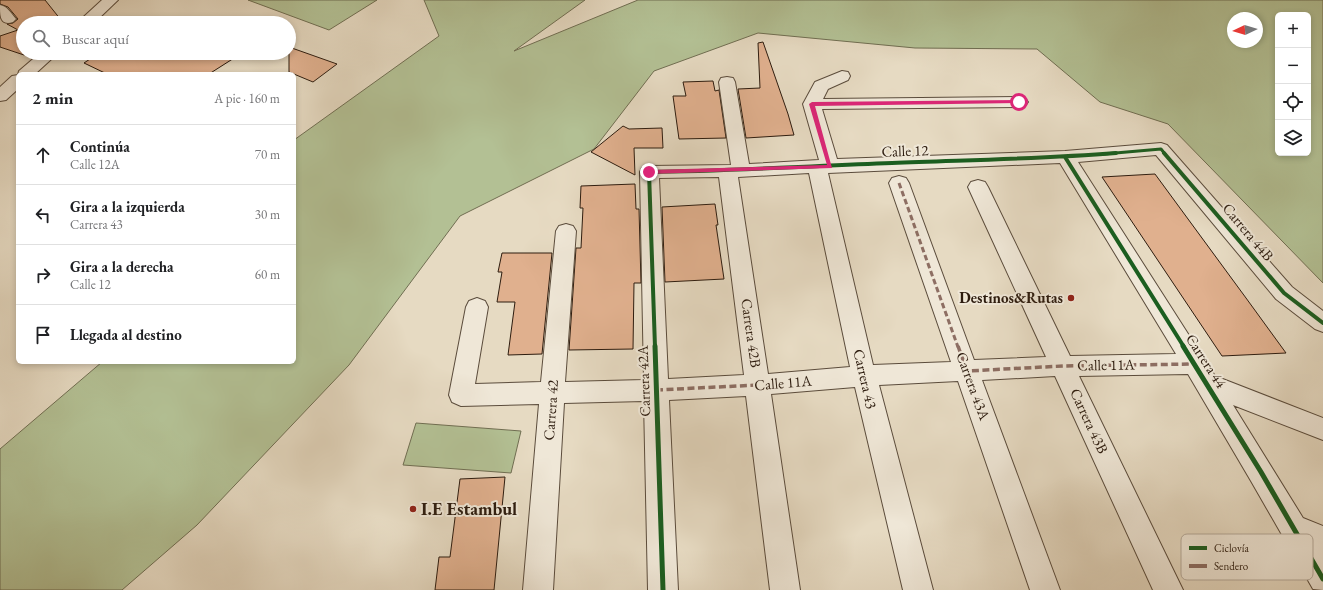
<!DOCTYPE html>
<html lang="es">
<head>
<meta charset="utf-8">
<style>
  body { margin:0; font-family:"EB Garamond",serif; background:#f2f2f2; color:#202124 }
  .controls { position:absolute; right:12px; top:12px; display:grid; overflow:hidden; border-radius:6px; box-shadow:0 2px 6px #0003 }
  .controls button { width:36px; height:36px; display:grid; place-items:center; padding:0; border:0; border-bottom:1px solid #e0e0e0; background:#fff; color:#202124; font:20px sans-serif }
  .compass { position:absolute; left:1227px; top:12px; width:36px; height:36px; border-radius:50%; background:#fff; box-shadow:0 2px 6px #0003; rotate:266deg }
  .stop { position:absolute; width:12px; height:12px; margin:-9px; border:3px solid #db2777; border-radius:50%; background:#fff }
  .stop.end { background:#db2777; border-color:#fff; box-shadow:0 1px 4px #0008 }
  .list { margin:0; padding:0; list-style:none }
  h2 { display:flex; justify-content:space-between; align-items:center; height:52px; margin:0; padding:0 16px; font-size:17px }
  h2 small { font-size:13px; font-weight:400; color:#757577 }
  .list li { display:grid; grid-template-columns:26px 1fr auto; gap:12px; align-items:center; box-sizing:border-box; height:60px; padding:0 16px; border-top:1px solid #e0e0e0 }
  .list b { display:block; font-size:15px; white-space:nowrap }
  .list p { margin:0; font-size:13px; white-space:nowrap; color:#757577 }
  .list em { font-size:13px; font-style:normal; color:#757577 }
  .icon { flex:none; width:22px; height:22px; fill:none; stroke:currentColor; stroke-width:2; stroke-linecap:round; stroke-linejoin:round }
  .map { position:relative; flex:none; width:1323px; height:590px; overflow:hidden }
  .search { position:absolute; background:#fff; box-shadow:0 2px 6px #0003; left:16px; top:16px; width:280px; height:44px; display:flex; align-items:center; gap:10px; box-sizing:border-box; padding:0 14px; border-radius:22px; color:#757577; font-size:15px }
  .panel { position:absolute; background:#fff; box-shadow:0 2px 6px #0003; left:16px; top:72px; width:280px; height:292px; border-radius:6px }
  .map>svg:first-child { display:block }
  .green { fill:#b3c094; stroke:#706e52; fill-rule:evenodd }
  .building { fill:#e0b08e; stroke:#2d1c0f }
  .lines { fill:none; stroke-linecap:round; stroke-linejoin:round }
  .street-casing { stroke:#5b4c3c; stroke-width:2 }
  .street { fill:#efe7d7; fill-rule:evenodd }
  .quiet-far1 { stroke:#8d6e63; stroke-width:3; stroke-dasharray:5.5 3; stroke-linecap:butt }
  .quiet { stroke:#8d6e63; stroke-width:3.5; stroke-dasharray:7 3.5; stroke-linecap:butt }
  .cycleway-far2-casing { stroke:#efe7d7; stroke-width:5 }
  .cycleway-far1-casing { stroke:#efe7d7; stroke-width:6 }
  .cycleway-casing { stroke:#efe7d7; stroke-width:8 }
  .cycleway-far2 { stroke:#1b5e20; stroke-width:3 }
  .cycleway-far1 { stroke:#1b5e20; stroke-width:4 }
  .cycleway { stroke:#1b5e20; stroke-width:5 }
  .route { fill:#db2777 }
  .poi-dot { fill:#8f2418; stroke:#efe7d7; stroke-width:1.5 }
  .labels { text-anchor:middle; stroke-width:4; stroke-linejoin:round; paint-order:stroke }
  .street-label { font-size:15px; fill:#2d1c0f; stroke:#efe7d7 }
  .poi-label { font-size:15px; font-weight:bold; fill:#2d1c0f; stroke:#efe7d7; text-anchor:end }
  .near-poi-label { font-size:18px; font-weight:bold; fill:#2d1c0f; stroke:#efe7d7; text-anchor:start }
  .key { fill:#efe7d7; stroke:#b5aa9b; stroke-width:1 }
  .key-label { font-size:11px; fill:#2d1c0f }
</style>
</head>
<body>
<div class="map">
<svg width="1323" height="590" viewBox="0 0 1323 590">
  <rect width="100%" height="100%" fill="#e6dac2"/>
  <filter id="stains"><feTurbulence type="fractalNoise" baseFrequency=".005" numOctaves="4"/><feColorMatrix values="0 0 0 0 .2 0 0 0 0 .09 0 0 0 0 .02 0 0 0 .5 -.17"/></filter>
  <radialGradient id="worn" r=".72"><stop offset=".6" stop-color="#630" stop-opacity="0"/><stop offset="1" stop-color="#630" stop-opacity=".3"/></radialGradient>
  <!-- green -->
  <path class="green" d="M248,0H377L329,30Z
    M424,0H585L514,51L638,0H1323V283L1168,124L1100,102L1037,49L915,48L758,33L654,71L594,149L460,216L349,365L197,525L122,590H0V449L102,362H294V140L439,36ZM1278,15H1308V153H1278ZM1233,18H1257V42H1233Z
    M416,423L521,431L511,473L403,465Z"/>
  <!-- building -->
  <path class="building" d="M0,0H45L61,20L56,22L58,23H23V53H28L24,55L0,47V36L18,30L7,24L13,23L18,19L8,7L0,4Z
    M763,42L788,114L794,135L746,138L738,89L760,88L758,43Z
    M289,47L337,64L313,82L289,72Z
    M99,53H242L209,74H107L84,63Z
    M713,81L715,91L719,90L726,138L679,139L673,96H686L683,82Z
    M623,126L629,129L662,128L663,148H634L635,175L591,152Z
    M1155,174L1246,298L1286,353L1222,356L1102,177Z
    M635,184L636,209H639L641,283H634L633,349L569,350L576,248H581L583,208H580L581,186Z
    M715,204L718,225H716L724,279L665,282L662,207Z
    M502,253H552L542,354L508,355L515,302H497L502,272H498Z
    M505,477L494,590H435L439,557H450L460,479Z"/>
  <g class="lines">
    <!-- street casing -->
    <g class="street-casing">
      <path id="street" d="M102,0H118L94,23H77Z
        M0,5C7,6 11,13 16,19L13,22C0,26 0,16 0,5Z
        M40,53H58L35,74H18V89L6,100L0,101V87L12,76L18,75L19,71Z
        M842,71L848,72L850,76L848,80L828,89L823,99L1019,97L1025,98L1028,102L1025,106L1019,107L822,109L837,159L1065,151L1161,143L1167,145L1292,287L1323,311V332L1315,329L1276,299L1156,155L1078,162L1215,376L1323,418V440L1233,405L1303,518L1323,526V590L1313,589L1251,481L1188,374L1079,376L1183,590H1153L1055,376L982,380L1060,590H1030L958,381L879,385L933,590H903L855,387L771,394L800,590H770L746,396L669,400L678,590H648L644,401L564,403L553,590H523L539,404L461,406L452,402L449,395L466,307L469,301L477,298L485,301L488,307L475,384L541,382L556,231L559,226L566,224L573,226L576,231L565,382L644,380L640,172L642,168L649,166L731,165L719,82L721,78L727,77L733,78L735,82L749,164L819,160L803,104L815,82ZM1060,163L1176,354L1070,356L988,187L985,182L978,180L971,182L968,187L1046,357L974,360L909,183L906,178L899,176L892,178L889,183L951,362L873,365L828,173ZM809,173L850,367L768,374L738,177ZM719,177L744,375L668,379L659,178Z"/>
    </g>
    <!-- street -->
    <use href="#street" class="street"/>
    <!-- quiet-far1 -->
    <path class="quiet-far1" d="M899,183L958,347"/>
    <!-- quiet -->
    <path class="quiet" d="M958,346L967,371L1063,366L1193,364
      M656,390L758,385"/>
    <!-- cycleway-far2 casing -->
    <g class="cycleway-far2-casing">
      <path id="cycleway-far2" d="M1104,154L1161,149L1165,154"/>
    </g>
    <!-- cycleway-far1 casing -->
    <g class="cycleway-far1-casing">
      <path id="cycleway-far1" d="M1164,153L1284,293L1323,323
        M1065,157L1184,347
        M655,347L649,172C730,171 811,166 892,163C966,160 1041,159 1116,153"/>
    </g>
    <!-- cycleway casing -->
    <g class="cycleway-casing">
      <path id="cycleway" d="M655,346L663,590
        M1183,346L1261,472L1323,579"/>
    </g>
    <!-- cycleway-far2 -->
    <use href="#cycleway-far2" class="cycleway-far2"/>
    <!-- cycleway-far1 -->
    <use href="#cycleway-far1" class="cycleway-far1"/>
    <!-- cycleway -->
    <use href="#cycleway" class="cycleway"/>
  </g>
  <!-- route -->
  <path class="route" d="M1019,100L1022,102L1021,103L815,106L832,168L649,174L646,172L649,170L827,165L809,104L812,102Z"/>
  <!-- markers -->
  <g class="poi-dot">
    <circle cx="1071" cy="298" r="4"/>
    <circle cx="413" cy="509" r="4"/>
  </g>
  <g class="labels">
    <!-- street labels -->
    <g class="street-label">
      <text transform="translate(905 151) rotate(-2)" y="5">Calle 12</text>
      <text transform="translate(1248 232) rotate(50)" y="5">Carrera 44B</text>
      <text transform="translate(751 333) rotate(82)" y="5">Carrera 42B</text>
      <text transform="translate(1206 361) rotate(57)" y="5">Carrera 44</text>
      <text transform="translate(1106 365) rotate(-1)" y="5">Calle 11A</text>
      <text transform="translate(865 379) rotate(77)" y="5">Carrera 43</text>
      <text transform="translate(644 381) rotate(-92)" y="5">Carrera 42A</text>
      <text transform="translate(783 383) rotate(-5)" y="5">Calle 11A</text>
      <text transform="translate(973 386) rotate(70)" y="5">Carrera 43A</text>
      <text transform="translate(551 410) rotate(-86)" y="5">Carrera 42</text>
      <text transform="translate(1089 421) rotate(65)" y="5">Carrera 43B</text>
    </g>
    <!-- poi labels -->
    <g class="poi-label">
      <text x="1063" y="303">Destinos&amp;Rutas</text>
    </g>
    <!-- near-poi labels -->
    <g class="near-poi-label">
      <text x="421" y="515">I.E Estambul</text>
    </g>
  </g>
  <!-- legend -->
  <rect x="1181" y="534" width="132" height="46" rx="6" class="key"/>
  <rect x="1189" y="546" width="18" height="4" fill="#1b5e20"/>
  <rect x="1189" y="564" width="18" height="4" fill="#8d6e63"/>
  <g class="key-label">
    <text x="1214" y="552">Ciclovía</text>
    <text x="1214" y="570">Sendero</text>
  </g>
  <rect width="100%" height="100%" filter="url(#stains)"/>
  <rect width="100%" height="100%" fill="url(#worn)"/>
</svg>
<div class="controls">
<button>+</button>
<button>−</button>
<button><svg class="icon" aria-label="locate" viewBox="0 0 24 24"><circle cx="12" cy="12" r="6"/><path d="M12 2v4M12 18v4M2 12h4M18 12h4"/></svg></button>
<button><svg class="icon" aria-label="layers" viewBox="0 0 24 24"><path d="M12 4l9 5-9 5-9-5zM3 14l9 5 9-5"/></svg></button>
</div>
<svg class="compass" viewBox="-18 -18 36 36"><path d="M0-13l5 13h-10z" fill="#e53935"/><path d="M0 13l5-13h-10z" fill="#757577"/></svg>
<div class="stop" style="left:1019px;top:102px"></div>
<div class="stop end" style="left:649px;top:172px"></div>
<div class="search"><svg class="icon" aria-label="search" viewBox="0 0 24 24"><circle cx="10" cy="10" r="6"/><path d="M15 15l6 6"/></svg>Buscar aquí</div>
<section class="panel">
<h2>2 min<small>A pie · 160 m</small></h2>
<ul class="list">
<li><svg class="icon" aria-label="ahead" viewBox="0 0 24 24"><path d="M12 20V5M6 11l6-6 6 6"/></svg><div><b>Continúa</b><p>Calle 12A</p></div><em>70 m</em></li>
<li><svg class="icon" aria-label="left" viewBox="0 0 24 24"><path d="M17 20v-9H6M10 6l-5 5 5 5"/></svg><div><b>Gira a la izquierda</b><p>Carrera 43</p></div><em>30 m</em></li>
<li><svg class="icon" aria-label="right" viewBox="0 0 24 24"><path d="M7 20v-9h11M14 6l5 5-5 5"/></svg><div><b>Gira a la derecha</b><p>Calle 12</p></div><em>60 m</em></li>
<li><svg class="icon" aria-label="arrive" viewBox="0 0 24 24"><path d="M6 21V4h12l-3 4 3 4H6"/></svg><div><b>Llegada al destino</b></div></li>
</ul>
</section>
</div>
</body>
</html>
